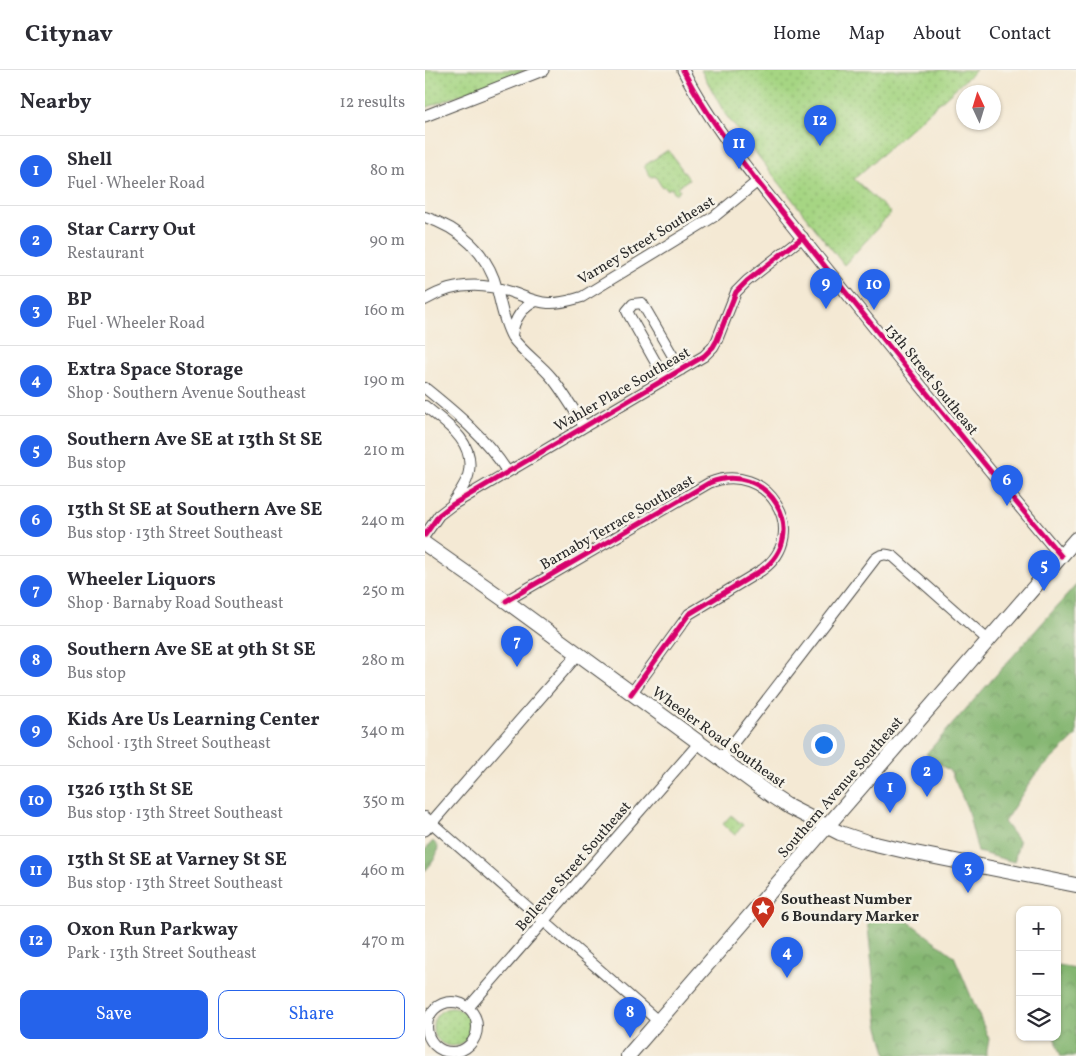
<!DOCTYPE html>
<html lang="en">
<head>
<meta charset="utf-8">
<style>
  body { margin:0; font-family:Vollkorn,serif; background:#f7f7f7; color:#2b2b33 }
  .controls { position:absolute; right:15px; bottom:15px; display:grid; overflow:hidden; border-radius:10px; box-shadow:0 1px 4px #0004 }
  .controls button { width:45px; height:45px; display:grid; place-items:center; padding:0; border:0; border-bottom:1px solid #e1e1e2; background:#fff; color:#2b2b33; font:25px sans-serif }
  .compass { position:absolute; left:531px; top:15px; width:45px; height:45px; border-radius:50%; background:#fff; box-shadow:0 1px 4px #0004; rotate:356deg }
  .you { position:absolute; left:398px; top:674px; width:18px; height:18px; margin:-12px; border:4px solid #fff; border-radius:50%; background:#1a73e8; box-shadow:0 0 0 8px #1a73e833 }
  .badge { display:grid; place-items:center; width:32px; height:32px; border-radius:50%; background:#2563eb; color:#fff; font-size:16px; font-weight:700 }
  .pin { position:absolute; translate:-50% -41px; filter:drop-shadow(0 1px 2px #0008) }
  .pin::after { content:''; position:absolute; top:26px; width:18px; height:15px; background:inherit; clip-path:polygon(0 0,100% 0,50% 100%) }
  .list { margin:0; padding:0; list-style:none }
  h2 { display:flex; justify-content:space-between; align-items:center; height:65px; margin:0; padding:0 20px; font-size:21px }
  h2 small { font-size:16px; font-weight:400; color:#7c7c81 }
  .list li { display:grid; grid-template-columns:32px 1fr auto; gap:15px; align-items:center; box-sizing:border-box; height:70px; padding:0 20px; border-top:1px solid #e1e1e2 }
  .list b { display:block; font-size:19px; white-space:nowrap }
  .list p { margin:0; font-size:16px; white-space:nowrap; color:#7c7c81 }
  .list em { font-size:16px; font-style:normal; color:#7c7c81 }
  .actions { display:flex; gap:10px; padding:15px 20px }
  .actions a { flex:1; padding:11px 0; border:1px solid #2563eb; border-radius:10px; text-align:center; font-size:18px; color:#2563eb }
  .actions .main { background:#2563eb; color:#fff }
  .icon { flex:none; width:28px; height:28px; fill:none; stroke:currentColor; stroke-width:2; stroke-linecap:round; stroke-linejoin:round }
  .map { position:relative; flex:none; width:651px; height:986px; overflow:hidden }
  header { display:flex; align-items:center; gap:30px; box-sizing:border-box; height:70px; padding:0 25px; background:#fff; border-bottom:1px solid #e1e1e2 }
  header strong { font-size:24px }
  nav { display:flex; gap:28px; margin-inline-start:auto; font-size:18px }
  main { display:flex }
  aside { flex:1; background:#fff }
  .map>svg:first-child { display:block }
  .forest { fill:url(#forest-crowns); stroke:#58704e }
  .park { fill:url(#park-dots); stroke:#688057 }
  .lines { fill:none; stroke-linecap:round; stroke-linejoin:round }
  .minor-casing { stroke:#494844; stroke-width:12 }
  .tertiary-casing { stroke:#494844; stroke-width:13 }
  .secondary-casing { stroke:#494844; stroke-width:16 }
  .minor { stroke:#fff; stroke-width:10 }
  .tertiary { stroke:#fff; stroke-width:11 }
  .secondary { stroke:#fff; stroke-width:14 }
  .cycleway-casing { stroke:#f7f3e8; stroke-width:8 }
  .cycleway { stroke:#d6006c; stroke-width:5 }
  .labels { text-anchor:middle; stroke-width:5; stroke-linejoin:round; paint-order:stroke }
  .street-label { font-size:15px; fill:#2b2b2b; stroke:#f7f3e8 }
  .poi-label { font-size:15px; font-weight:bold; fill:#2b2b2b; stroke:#f7f3e8; text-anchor:start }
</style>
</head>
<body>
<header>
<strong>Citynav</strong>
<nav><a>Home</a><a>Map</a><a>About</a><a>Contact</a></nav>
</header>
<main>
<aside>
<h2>Nearby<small>12 results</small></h2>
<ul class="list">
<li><span class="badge">1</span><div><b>Shell</b><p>Fuel · Wheeler Road</p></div><em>80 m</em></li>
<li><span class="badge">2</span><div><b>Star Carry Out</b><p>Restaurant</p></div><em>90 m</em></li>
<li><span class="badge">3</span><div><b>BP</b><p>Fuel · Wheeler Road</p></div><em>160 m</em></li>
<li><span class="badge">4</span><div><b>Extra Space Storage</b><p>Shop · Southern Avenue Southeast</p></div><em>190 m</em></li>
<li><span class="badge">5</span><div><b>Southern Ave SE at 13th St SE</b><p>Bus stop</p></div><em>210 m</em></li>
<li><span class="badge">6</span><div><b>13th St SE at Southern Ave SE</b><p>Bus stop · 13th Street Southeast</p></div><em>240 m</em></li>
<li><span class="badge">7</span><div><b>Wheeler Liquors</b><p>Shop · Barnaby Road Southeast</p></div><em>250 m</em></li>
<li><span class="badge">8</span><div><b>Southern Ave SE at 9th St SE</b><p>Bus stop</p></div><em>280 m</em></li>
<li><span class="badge">9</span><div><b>Kids Are Us Learning Center</b><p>School · 13th Street Southeast</p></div><em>340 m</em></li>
<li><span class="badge">10</span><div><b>1326 13th St SE</b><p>Bus stop · 13th Street Southeast</p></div><em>350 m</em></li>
<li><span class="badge">11</span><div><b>13th St SE at Varney St SE</b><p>Bus stop · 13th Street Southeast</p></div><em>460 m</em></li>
<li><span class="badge">12</span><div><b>Oxon Run Parkway</b><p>Park · 13th Street Southeast</p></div><em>470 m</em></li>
</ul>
<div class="actions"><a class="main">Save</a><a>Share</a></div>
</aside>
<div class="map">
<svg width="651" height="986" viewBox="0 0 651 986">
  <defs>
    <pattern id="forest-crowns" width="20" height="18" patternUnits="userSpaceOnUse" patternTransform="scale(1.25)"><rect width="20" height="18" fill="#84b671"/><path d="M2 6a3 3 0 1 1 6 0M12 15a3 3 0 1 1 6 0" fill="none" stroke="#6c945d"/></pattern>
    <pattern id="park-dots" width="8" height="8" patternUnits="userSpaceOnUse" patternTransform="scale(1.25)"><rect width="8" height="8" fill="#a6d583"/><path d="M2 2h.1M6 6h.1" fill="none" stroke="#8fb771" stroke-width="1.8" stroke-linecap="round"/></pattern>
  </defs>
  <rect width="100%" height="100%" fill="#f7f3e8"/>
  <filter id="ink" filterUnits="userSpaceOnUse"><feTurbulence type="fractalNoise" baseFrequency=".02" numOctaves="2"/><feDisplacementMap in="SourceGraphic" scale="10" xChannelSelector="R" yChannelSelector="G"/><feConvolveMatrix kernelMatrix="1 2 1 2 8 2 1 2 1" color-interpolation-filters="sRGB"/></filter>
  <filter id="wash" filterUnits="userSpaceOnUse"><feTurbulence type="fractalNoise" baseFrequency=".0096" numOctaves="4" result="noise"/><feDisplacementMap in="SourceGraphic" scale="20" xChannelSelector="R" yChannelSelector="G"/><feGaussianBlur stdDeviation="1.12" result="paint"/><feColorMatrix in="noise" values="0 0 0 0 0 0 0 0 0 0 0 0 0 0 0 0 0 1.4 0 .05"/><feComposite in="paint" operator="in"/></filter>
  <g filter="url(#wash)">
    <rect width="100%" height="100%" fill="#f4e9d4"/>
    <!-- forest -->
    <path class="forest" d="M651,515V666L609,706L579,752L594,772L589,792L553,782L542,738L526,702L501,684Z
      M8,771L13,777C12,788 7,793 0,801V780Z
      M472,843L529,886L564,969L561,986H462L453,954L442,848Z
      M632,895L651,898V986H636L629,967H632Z"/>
    <!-- park -->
    <path class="park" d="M0,0H101L0,38Z
      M276,0H551L429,109L466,143L419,195L300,44Z
      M243,80L264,109L253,117L255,120L250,124L246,118L242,120L239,116L237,117L230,106L226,107L219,96Z
      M306,745L318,755L310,765L298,754Z
      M8 957a19 19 0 1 1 38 0a19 19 0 1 1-38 0Z"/>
  </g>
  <g filter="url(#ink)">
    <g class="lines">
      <!-- minor casing -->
      <g class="minor-casing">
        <path id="minor" d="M0,147C35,158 63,183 72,219C76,235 79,253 87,267C98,283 115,293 127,308C139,323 149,340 159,356
          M0,230C27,213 56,212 86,222C98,226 110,232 123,233C135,234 146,230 157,227L290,146L333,111
          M87,265C89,249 96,238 111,231
          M240,309L204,245L202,241L208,234L217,233L256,300
          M0,318C31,343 60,367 82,401
          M0,336C20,353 49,370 44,401C43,412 34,423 28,432
          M0,465L14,445L27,435L279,286L288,277L292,270L311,222L322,211L378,167
          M81,531L284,413C342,389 388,463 337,500L264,544L206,624
          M296,689L450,489C457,483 462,484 469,487L564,571
          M0,747L233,951
          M2 957a25 25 0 1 1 50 0a25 25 0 1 1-50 0Z
          M43,938L274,673"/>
      </g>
      <!-- tertiary casing -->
      <g class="tertiary-casing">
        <path id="tertiary" d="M258,0C292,67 349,131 395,190C474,289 554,389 636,486
          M0,46L118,0
          M0,760L153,584"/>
      </g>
      <!-- secondary casing -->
      <g class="secondary-casing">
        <path id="secondary" d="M0,474L81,531L347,726L364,737L415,763L442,772L480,781L651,815
          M203,986L651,469"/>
      </g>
      <!-- minor -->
      <use href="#minor" class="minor"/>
      <!-- tertiary -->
      <use href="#tertiary" class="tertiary"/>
      <!-- secondary -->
      <use href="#secondary" class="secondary"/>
      <!-- cycleway casing -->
      <g class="cycleway-casing">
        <path id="cycleway" d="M258,0C292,67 349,131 395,190C474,289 554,389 636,486
          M0,465L14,445L27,435L279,286L288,277L292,270L311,222L322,211L378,167
          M81,531L284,413C342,389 388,463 337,500L264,544L206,624"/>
      </g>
      <!-- cycleway -->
      <use href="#cycleway" class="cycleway"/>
    </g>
  </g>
  <!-- icons -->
  <defs>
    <g id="sight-pin" transform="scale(1.25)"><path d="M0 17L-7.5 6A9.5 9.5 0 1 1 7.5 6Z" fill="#c8321e" stroke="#f7f3e8"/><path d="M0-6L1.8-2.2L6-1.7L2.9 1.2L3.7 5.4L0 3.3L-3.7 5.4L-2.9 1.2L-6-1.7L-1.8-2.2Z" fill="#fff"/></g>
  </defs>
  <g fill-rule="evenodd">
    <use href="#sight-pin" x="338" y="838"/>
  </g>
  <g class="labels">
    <!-- street labels -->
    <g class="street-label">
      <text transform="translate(221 170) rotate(-31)" y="5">Varney Street Southeast</text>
      <text transform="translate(507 309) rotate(51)" y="5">13th Street Southeast</text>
      <text transform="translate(197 319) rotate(-30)" y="5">Wahler Place Southeast</text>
      <text transform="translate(192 452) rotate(-30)" y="5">Barnaby Terrace Southeast</text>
      <text transform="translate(294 667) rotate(36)" y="5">Wheeler Road Southeast</text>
      <text transform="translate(415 717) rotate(-49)" y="5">Southern Avenue Southeast</text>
      <text transform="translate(148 796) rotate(-49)" y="5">Bellevue Street Southeast</text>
    </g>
    <!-- poi labels -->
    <g class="poi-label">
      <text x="356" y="834">Southeast Number<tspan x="356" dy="17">6 Boundary Marker</tspan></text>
    </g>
  </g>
</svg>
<div class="controls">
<button>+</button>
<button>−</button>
<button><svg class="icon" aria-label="layers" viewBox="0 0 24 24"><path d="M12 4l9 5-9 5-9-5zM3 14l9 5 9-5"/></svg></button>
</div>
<svg class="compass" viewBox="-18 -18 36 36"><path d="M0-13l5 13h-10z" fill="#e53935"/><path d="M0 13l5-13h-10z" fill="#7c7c81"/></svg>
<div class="you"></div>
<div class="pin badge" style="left:465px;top:743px">1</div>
<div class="pin badge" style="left:502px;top:727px">2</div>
<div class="pin badge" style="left:543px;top:823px">3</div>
<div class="pin badge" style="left:362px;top:908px">4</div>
<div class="pin badge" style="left:619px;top:521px">5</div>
<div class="pin badge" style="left:582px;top:436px">6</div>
<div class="pin badge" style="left:92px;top:597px">7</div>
<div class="pin badge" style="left:205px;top:968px">8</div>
<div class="pin badge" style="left:401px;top:239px">9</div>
<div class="pin badge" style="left:449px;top:240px">10</div>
<div class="pin badge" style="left:314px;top:99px">11</div>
<div class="pin badge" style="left:395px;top:76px">12</div>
</div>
</main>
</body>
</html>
